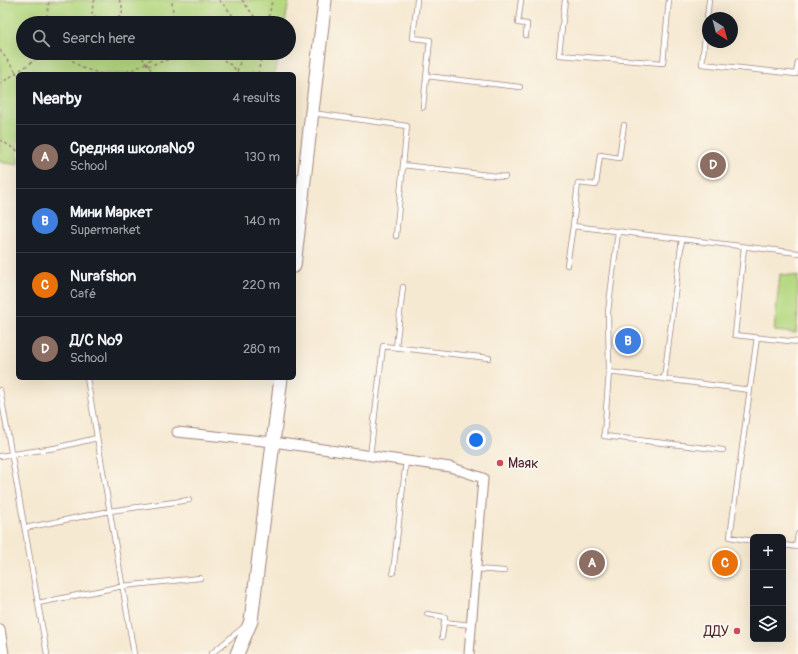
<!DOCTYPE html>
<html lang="en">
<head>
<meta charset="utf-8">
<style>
  body { margin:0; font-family:Pangolin,sans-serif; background:#242831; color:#f1f3f6 }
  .controls { position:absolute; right:12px; bottom:12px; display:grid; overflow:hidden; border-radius:6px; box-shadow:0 4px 16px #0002 }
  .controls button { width:36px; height:36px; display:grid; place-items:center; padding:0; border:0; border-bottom:1px solid #363941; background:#171b24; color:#f1f3f6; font:20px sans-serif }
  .compass { position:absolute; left:702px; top:12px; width:36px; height:36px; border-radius:50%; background:#171b24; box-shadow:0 4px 16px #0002; rotate:144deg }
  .you { position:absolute; left:476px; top:440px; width:14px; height:14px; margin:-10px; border:3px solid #fff; border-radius:50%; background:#1a73e8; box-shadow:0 0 0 6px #1a73e833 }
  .badge { display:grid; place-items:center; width:26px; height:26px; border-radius:50%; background:#d1495b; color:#fff; font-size:13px; font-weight:700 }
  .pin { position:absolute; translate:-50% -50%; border:2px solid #fff; box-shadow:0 1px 4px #0006 }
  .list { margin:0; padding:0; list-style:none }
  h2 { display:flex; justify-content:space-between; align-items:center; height:52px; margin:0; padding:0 16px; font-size:17px }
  h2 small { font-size:13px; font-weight:400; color:#9ea1a6 }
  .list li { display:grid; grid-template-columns:26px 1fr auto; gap:12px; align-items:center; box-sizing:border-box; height:64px; padding:0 16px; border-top:1px solid #363941 }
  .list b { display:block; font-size:15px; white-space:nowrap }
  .list p { margin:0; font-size:13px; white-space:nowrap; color:#9ea1a6 }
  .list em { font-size:13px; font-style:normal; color:#9ea1a6 }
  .icon { flex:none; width:22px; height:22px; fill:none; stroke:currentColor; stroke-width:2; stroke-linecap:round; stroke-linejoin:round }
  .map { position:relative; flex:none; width:798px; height:654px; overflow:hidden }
  .search { position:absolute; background:#171b24; box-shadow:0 4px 16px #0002; left:16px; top:16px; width:280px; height:44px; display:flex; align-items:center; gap:10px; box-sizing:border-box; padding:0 14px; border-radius:22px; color:#9ea1a6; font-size:15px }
  .panel { position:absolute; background:#171b24; box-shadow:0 4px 16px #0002; left:16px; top:72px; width:280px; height:308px; border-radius:6px }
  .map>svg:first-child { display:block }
  .green { fill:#b5d881; stroke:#807c56 }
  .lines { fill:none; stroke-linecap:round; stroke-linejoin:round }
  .lane-casing { stroke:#a0847e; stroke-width:6 }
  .street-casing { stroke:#a0847e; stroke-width:11 }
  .secondary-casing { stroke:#a0847e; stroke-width:15 }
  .path { stroke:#a0847e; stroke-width:1.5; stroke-dasharray:3 3; stroke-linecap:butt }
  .lane { stroke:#fff; stroke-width:4.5 }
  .street { stroke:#fff; stroke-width:9 }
  .secondary { stroke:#fff; stroke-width:13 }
  .poi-dot { fill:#d1495b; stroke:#fbf7ec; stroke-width:1.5 }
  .labels { text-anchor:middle; stroke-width:4; stroke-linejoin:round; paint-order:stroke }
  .poi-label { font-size:14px; fill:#4a1f2b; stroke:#fbf7ec; text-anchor:start }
</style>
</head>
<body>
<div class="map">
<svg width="798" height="654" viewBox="0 0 798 654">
  <rect width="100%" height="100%" fill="#fbf7ec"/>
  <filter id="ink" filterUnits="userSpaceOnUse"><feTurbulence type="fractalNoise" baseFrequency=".025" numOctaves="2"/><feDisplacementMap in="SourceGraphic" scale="8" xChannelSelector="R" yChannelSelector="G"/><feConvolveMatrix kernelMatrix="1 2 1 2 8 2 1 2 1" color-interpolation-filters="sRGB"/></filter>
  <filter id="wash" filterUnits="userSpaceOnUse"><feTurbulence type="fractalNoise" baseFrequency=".012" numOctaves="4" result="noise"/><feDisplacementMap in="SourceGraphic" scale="16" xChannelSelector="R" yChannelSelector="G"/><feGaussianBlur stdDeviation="0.9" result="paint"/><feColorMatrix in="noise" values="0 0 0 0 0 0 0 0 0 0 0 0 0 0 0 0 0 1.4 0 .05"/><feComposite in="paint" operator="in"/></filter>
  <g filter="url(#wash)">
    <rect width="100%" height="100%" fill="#f6e9d2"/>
    <!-- green -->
    <path class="green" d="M0,0H289L285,23H23V53H279L275,74H18V165L0,162Z
      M780,274L798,276V311L796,333L774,331Z"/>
  </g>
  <g filter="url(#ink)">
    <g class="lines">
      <!-- lane casing -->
      <g class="lane-casing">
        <path id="lane" d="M417,0L413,38L430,40L423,107
          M521,0L518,23L527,24L526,35
          M565,0L559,55L663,63L669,0
          M709,0L702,64L796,74L798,62
          M426,76L520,87
          M312,113L407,126L403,165
          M573,226L578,183L596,185L600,155L619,158L624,125
          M618,232L608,312L609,372L604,436L723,450
          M396,236L403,165L505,177
          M744,247L735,335L798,342
          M567,265L573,226L798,253
          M396,347L403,287
          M609,372L750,390
          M87,378L134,654
          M664,379L682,239
          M0,390L47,654
          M0,456L55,448L97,438
          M370,456L383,346L489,358
          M25,528L110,511L189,500
          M753,541L730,537L757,337
          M783,545L798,547
          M796,547L798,534
          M476,569L504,571
          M393,573L406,461
          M38,603L123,586L200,578
          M427,614L445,617L444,622
          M442,637L444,622L471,625
          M211,654L245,626"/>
      </g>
      <!-- street casing -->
      <g class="street-casing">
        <path id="street" d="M177,432L273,442L450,467L483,478L469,654
          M0,629L4,654"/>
      </g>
      <!-- secondary casing -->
      <g class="secondary-casing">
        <path id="secondary" d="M294,266L325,0
          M237,654L251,621L281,378"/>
      </g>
      <!-- path -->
      <path class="path" d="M95,0L93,4L92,14L100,23
        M219,0L231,13L236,23
        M242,0L259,23
        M49,23L47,15L49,0
        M88,23L95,18
        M114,23L122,14V5L119,0
        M172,23L173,15L172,0
        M268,23L272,0
        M0,50L18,75
        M63,53L82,68L102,74
        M139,53L154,74
        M148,66C178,56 217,43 239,74
        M237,71L243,53
        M103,74C126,73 141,70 157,53
        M258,74L262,53
        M0,84L45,53
        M0,140L18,151"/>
      <!-- lane -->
      <use href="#lane" class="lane"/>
      <!-- street -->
      <use href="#street" class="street"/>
      <!-- secondary -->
      <use href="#secondary" class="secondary"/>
    </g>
  </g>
  <!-- markers -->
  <g class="poi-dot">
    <circle cx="500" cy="463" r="4"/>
    <circle cx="737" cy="631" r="4"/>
  </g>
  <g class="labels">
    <!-- poi labels -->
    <g class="poi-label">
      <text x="508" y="468">Маяк</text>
      <text x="729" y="636" text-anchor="end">ДДУ</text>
    </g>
  </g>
</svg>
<div class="controls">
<button>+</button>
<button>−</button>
<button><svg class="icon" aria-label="layers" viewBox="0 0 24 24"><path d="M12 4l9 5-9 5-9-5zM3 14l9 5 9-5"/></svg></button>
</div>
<svg class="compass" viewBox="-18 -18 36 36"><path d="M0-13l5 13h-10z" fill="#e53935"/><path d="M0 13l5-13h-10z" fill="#9ea1a6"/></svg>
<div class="you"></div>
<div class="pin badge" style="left:592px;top:563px;background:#8d6e63">A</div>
<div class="pin badge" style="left:628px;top:341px;background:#3f7fe0">B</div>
<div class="pin badge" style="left:725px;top:563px;background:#e8710a">C</div>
<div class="pin badge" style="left:713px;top:165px;background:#8d6e63">D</div>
<div class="search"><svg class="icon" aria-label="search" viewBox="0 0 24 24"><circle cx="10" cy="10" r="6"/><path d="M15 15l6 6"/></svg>Search here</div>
<section class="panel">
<h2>Nearby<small>4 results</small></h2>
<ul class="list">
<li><span class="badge" style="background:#8d6e63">A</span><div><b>Средняя школа№9</b><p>School</p></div><em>130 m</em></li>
<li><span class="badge" style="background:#3f7fe0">B</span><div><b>Мини Маркет</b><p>Supermarket</p></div><em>140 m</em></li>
<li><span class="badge" style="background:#e8710a">C</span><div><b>Nurafshon</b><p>Café</p></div><em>220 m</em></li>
<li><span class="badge" style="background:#8d6e63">D</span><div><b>Д/С №9</b><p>School</p></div><em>280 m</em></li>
</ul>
</section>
</div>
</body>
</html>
